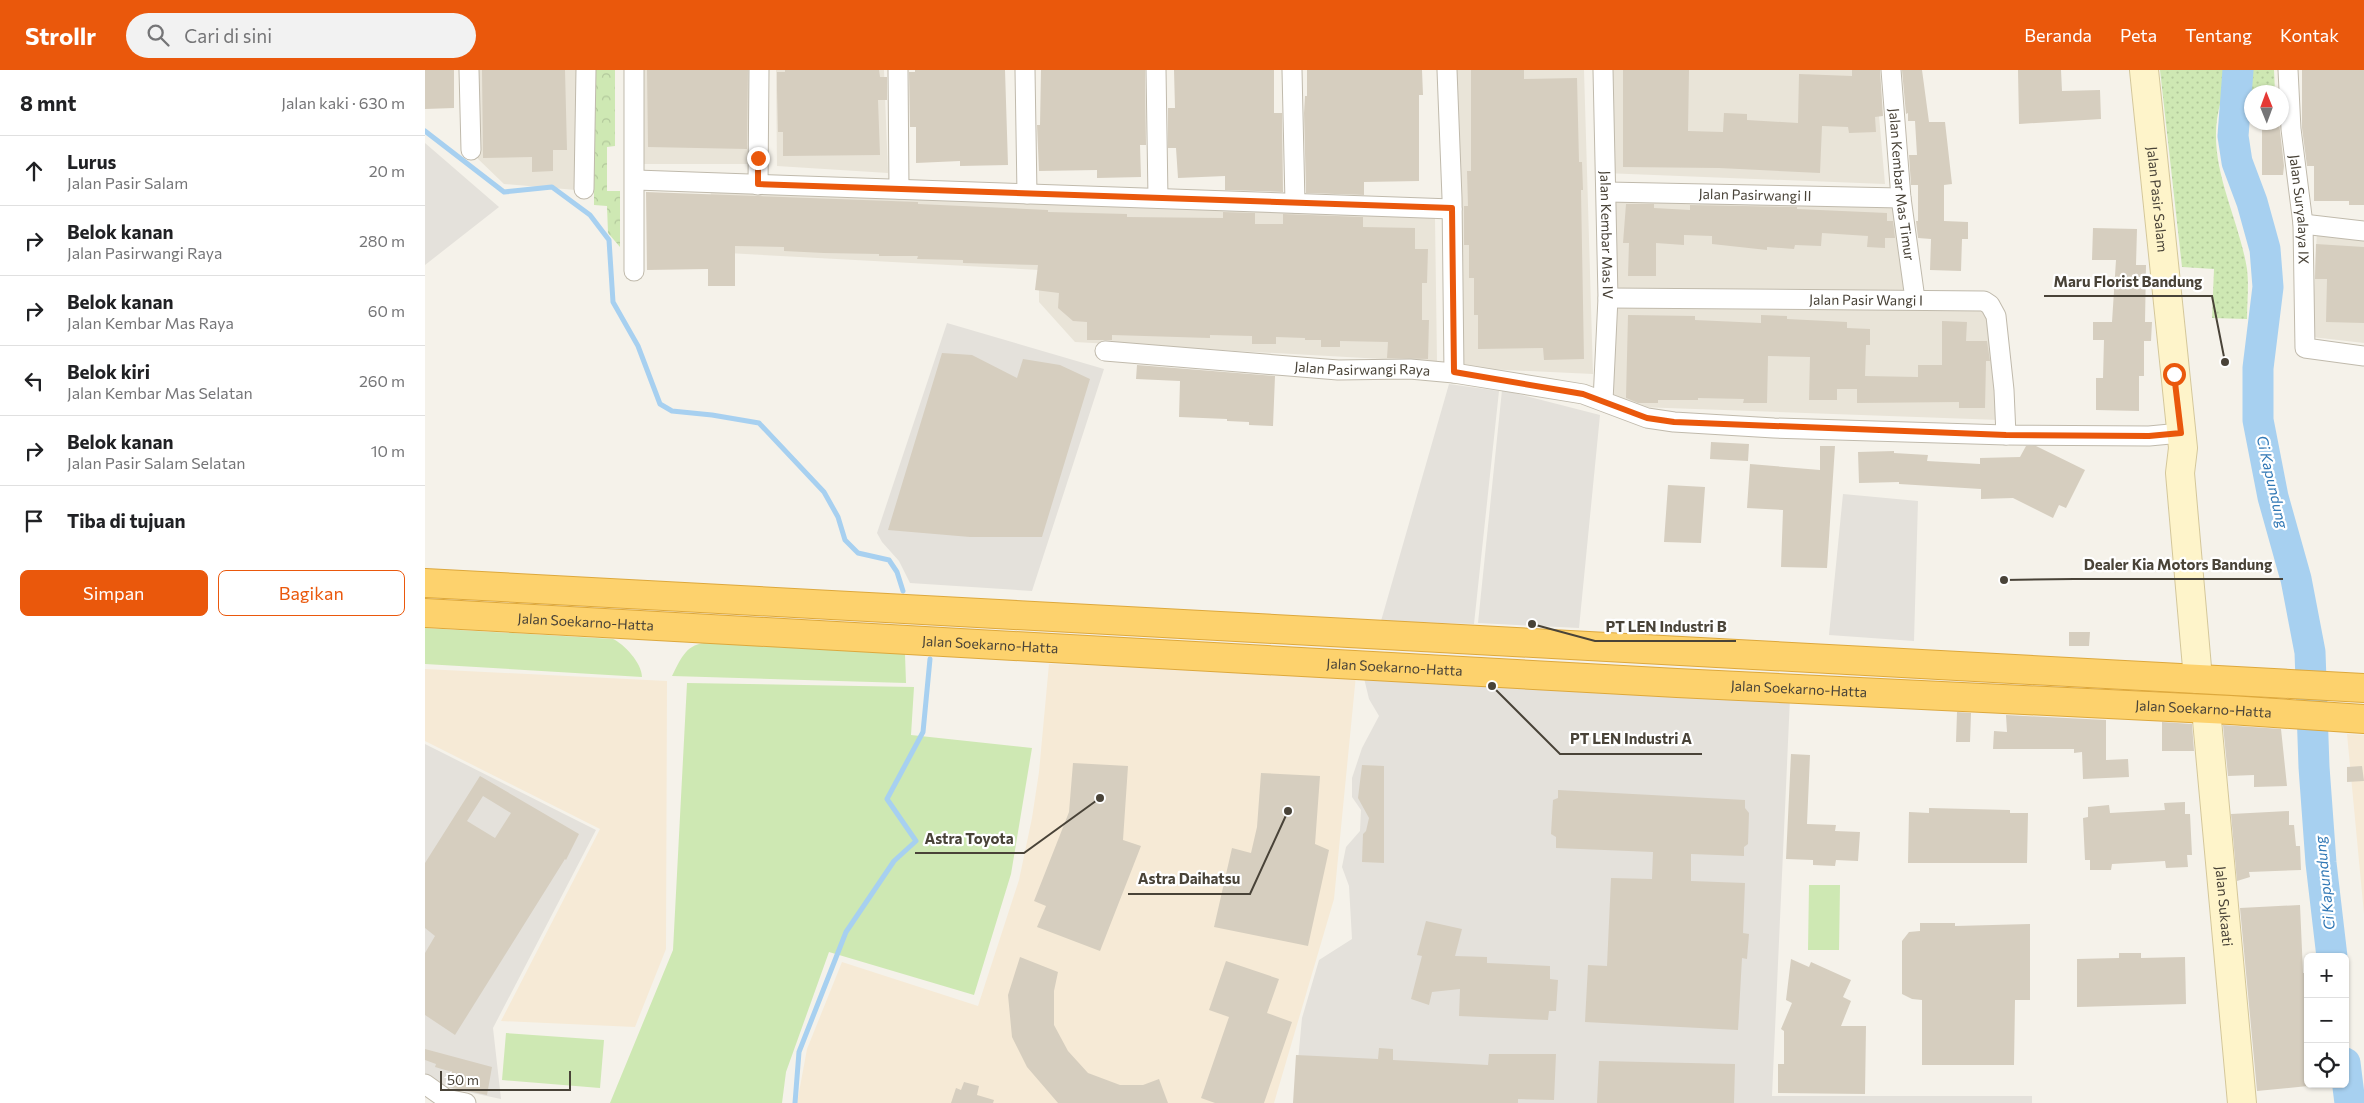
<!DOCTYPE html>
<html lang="id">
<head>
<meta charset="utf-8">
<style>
  body { margin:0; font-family:Commissioner,sans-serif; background:#f2f2f2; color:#202124 }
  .controls { position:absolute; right:15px; bottom:15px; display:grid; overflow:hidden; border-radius:8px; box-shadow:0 1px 4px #0004 }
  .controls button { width:45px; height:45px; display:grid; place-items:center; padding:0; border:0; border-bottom:1px solid #e0e0e0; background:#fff; color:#202124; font:25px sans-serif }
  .compass { position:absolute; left:1819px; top:15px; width:45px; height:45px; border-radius:50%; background:#fff; box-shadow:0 1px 4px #0004; rotate:359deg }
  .scale { position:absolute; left:15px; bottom:12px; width:131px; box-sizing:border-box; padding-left:5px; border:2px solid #494338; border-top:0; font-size:14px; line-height:18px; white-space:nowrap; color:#494338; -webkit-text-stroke:4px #fff; paint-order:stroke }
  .stop { position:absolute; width:15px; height:15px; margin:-11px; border:4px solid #ea580c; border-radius:50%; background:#fff }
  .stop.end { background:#ea580c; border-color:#fff; box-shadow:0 1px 5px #0008 }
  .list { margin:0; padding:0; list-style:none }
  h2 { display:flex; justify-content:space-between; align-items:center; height:65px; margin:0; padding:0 20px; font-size:21px }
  h2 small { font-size:16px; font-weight:400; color:#757577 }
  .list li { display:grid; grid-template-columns:32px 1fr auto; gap:15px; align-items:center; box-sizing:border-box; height:70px; padding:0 20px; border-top:1px solid #e0e0e0 }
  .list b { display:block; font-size:19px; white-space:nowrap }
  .list p { margin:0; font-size:16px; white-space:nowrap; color:#757577 }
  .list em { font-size:16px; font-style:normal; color:#757577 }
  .actions { display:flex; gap:10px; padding:15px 20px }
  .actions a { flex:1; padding:11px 0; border:1px solid #ea580c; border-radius:8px; text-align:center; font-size:18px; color:#ea580c }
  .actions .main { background:#ea580c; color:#fff }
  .icon { flex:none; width:28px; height:28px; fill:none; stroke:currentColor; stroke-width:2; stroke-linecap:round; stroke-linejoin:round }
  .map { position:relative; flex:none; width:1939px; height:1033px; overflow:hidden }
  header { display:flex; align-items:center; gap:30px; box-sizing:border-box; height:70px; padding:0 25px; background:#ea580c; color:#fff }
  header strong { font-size:24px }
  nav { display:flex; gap:28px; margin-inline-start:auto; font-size:18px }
  .search { width:350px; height:45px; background:#f2f2f2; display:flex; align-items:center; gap:12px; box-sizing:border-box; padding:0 18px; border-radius:28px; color:#757577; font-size:19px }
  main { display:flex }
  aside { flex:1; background:#fff }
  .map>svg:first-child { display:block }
  .residential { fill:#e9e4d8 }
  .commercial { fill:#f6ead6 }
  .industrial { fill:#e4e1db }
  .grass { fill:#cee8b3 }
  .forest { fill:url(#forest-crowns) }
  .park { fill:url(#park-dots) }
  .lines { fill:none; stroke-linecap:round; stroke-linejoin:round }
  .stream { stroke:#a7d0f0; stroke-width:5 }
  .river { stroke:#a7d0f0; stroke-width:31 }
  .building { fill:#d6cebf; fill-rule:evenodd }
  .street-casing { stroke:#c0baac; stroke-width:21 }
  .secondary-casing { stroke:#d4c79a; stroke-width:30 }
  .highway-casing { stroke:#dda83c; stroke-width:30 }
  .street { stroke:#fff; stroke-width:19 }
  .secondary { stroke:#fef4ca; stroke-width:28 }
  .highway { stroke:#fdd26d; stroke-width:28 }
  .route { stroke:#ea580c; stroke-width:6 }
  .labels { text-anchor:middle; stroke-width:4.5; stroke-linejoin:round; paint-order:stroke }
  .street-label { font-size:14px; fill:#494338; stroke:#fff }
  .water-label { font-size:15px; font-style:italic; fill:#3178b5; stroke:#fff }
  .leader { fill:none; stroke:#494338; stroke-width:2 }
  .callout-dot { fill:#494338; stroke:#fff; stroke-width:2 }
  .callout-label { font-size:15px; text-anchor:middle; font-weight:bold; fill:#494338; stroke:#fff; stroke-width:4.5; stroke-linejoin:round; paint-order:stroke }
</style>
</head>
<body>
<header>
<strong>Strollr</strong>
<div class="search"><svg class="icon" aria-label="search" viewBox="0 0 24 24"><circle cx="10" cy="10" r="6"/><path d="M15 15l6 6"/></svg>Cari di sini</div>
<nav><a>Beranda</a><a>Peta</a><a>Tentang</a><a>Kontak</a></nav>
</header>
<main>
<aside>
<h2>8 mnt<small>Jalan kaki · 630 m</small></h2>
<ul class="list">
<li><svg class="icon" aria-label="ahead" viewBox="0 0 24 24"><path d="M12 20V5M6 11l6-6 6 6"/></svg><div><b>Lurus</b><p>Jalan Pasir Salam</p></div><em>20 m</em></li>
<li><svg class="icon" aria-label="right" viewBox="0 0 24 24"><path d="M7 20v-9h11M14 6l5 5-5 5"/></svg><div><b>Belok kanan</b><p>Jalan Pasirwangi Raya</p></div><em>280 m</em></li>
<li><svg class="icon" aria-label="right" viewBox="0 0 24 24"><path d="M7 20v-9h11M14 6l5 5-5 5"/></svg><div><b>Belok kanan</b><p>Jalan Kembar Mas Raya</p></div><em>60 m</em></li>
<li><svg class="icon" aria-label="left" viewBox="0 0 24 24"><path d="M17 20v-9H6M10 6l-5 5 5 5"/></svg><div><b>Belok kiri</b><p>Jalan Kembar Mas Selatan</p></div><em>260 m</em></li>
<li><svg class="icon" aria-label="right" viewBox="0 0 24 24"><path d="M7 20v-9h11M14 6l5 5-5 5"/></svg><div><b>Belok kanan</b><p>Jalan Pasir Salam Selatan</p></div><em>10 m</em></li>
<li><svg class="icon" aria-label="arrive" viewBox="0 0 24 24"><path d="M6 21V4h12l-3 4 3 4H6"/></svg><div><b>Tiba di tujuan</b></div></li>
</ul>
<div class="actions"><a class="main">Simpan</a><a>Bagikan</a></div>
</aside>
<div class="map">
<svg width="1939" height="1033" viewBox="0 0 1939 1033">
  <defs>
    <pattern id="forest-crowns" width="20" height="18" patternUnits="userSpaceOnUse" patternTransform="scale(1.25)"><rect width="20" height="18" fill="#cee8b3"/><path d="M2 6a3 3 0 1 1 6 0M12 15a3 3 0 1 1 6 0" fill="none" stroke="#b2c89b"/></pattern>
    <pattern id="park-dots" width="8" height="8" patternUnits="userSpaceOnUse" patternTransform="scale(1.25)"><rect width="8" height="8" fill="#cee8b3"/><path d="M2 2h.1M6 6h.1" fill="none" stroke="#b2c89b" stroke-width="1.8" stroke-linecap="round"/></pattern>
  </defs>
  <rect width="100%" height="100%" fill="#f5f2ea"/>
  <!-- residential -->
  <path class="residential" d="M49,0H151V120L79,114L50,86Z
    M209,0H334L335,94H211Z
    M351,0H459L463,103L352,96Z
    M1026,0H1159L1168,304L1039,298Z
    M1175,0H1450L1460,114L1179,103Z
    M286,116L1010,148L1012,292L650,272L614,232V200L284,182Z
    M1180,124L1470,131L1484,226L1186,220Z
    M1892,160L1939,166V273L1887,267Z
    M1184,233L1563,239L1575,350L1186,336Z"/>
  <!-- commercial -->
  <path class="commercial" d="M624,594L931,605L909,829L849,1033H372L382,979L417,892L553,936L594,810L607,748L614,702Z
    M0,599L242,611L241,879L210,957L76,951L175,759L0,671Z
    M1922,664L1939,665V844Z"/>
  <!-- industrial -->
  <path class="industrial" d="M0,73L74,137L0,195Z
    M522,253L679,299L607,521L485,513L474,491L457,472L452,463Z
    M1024,314L1074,321L1049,554L956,551Z
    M1077,320L1175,345L1154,558L1053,553Z
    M1418,424L1493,431L1489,571L1404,565Z
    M938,604L1365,628L1347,1026H1607V1033H869L877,948L894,890L927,869L924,816L917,797L921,777L935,761L936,740L927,727V708L937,678L954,646L944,629Z
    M0,674L171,760L68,958L76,1029L14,1016L0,1003Z"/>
  <!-- grass -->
  <path class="grass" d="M0,558L188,569C199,574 217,593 217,607L0,594Z
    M279,573L480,584L481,613L247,606C255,591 260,575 279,573Z
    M262,613L489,617L486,665L607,678L586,804L549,925L404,882L361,1002L357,1033H185L248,880Z
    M1384,815H1415L1414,880H1383Z
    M81,963L179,970L175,1018L77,1010Z"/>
  <!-- forest -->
  <path class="forest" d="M169,0H190V76L182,77V121H195V177L183,163L182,136L169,135Z"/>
  <!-- park -->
  <path class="park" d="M1735,0H1849L1850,22H1826V27L1796,31C1778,89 1813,143 1822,199C1824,215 1822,233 1822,249L1787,248L1789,199L1757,197Z"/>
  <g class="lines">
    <!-- stream -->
    <path class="stream" d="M0,61L79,122L127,117L165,145L184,170L188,232L213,276L235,334L247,341L287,345L334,353L399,422L413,447L420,470L433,483L464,490L472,502L478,521
      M370,1033L374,982L421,862L469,791L491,771L462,729L498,662L505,589"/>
    <!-- river -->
    <path class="river" d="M1813,0L1808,66L1812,92L1827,132L1840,179L1843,217L1833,298V350L1848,427L1871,509L1885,582L1889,697L1896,793L1907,887
      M1920,993L1925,1033"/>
  </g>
  <!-- building -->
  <path class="building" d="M0,0H29V38L0,39Z
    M57,0H140L142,80H128V101L107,102V87L58,88Z
    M222,0H323L322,79L223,77Z
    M360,0H454L455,7H462V30H453L455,85L358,86V62H353L352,20V2H360Z
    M490,0H580L583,95L535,96V91L491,93V57H485L484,2H490Z
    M616,0H720L721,75H715L716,107L672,108V100L614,101L612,55H615Z
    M749,0H849V43H857L858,122L800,120V106L753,108L751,78H743V38H750Z
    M882,0H997L998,25H994V111L939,112V125L881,123L879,43L880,26H882Z
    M1046,0H1099V9L1152,8L1154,92H1157L1158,120H1156L1159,289L1119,290L1118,278L1053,279V245H1049V208H1044V175H1039V136H1043L1042,101H1046Z
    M1198,0H1264L1263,61L1298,62L1299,43L1322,44V50L1373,53L1374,4L1427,6V0H1455L1458,46L1450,47L1451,62L1424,63L1423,57L1397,56L1395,103L1294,98L1198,97Z
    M1477,0H1497L1504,52H1520L1527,114L1519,115V151L1543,152V169H1537L1536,201L1505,200L1506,169L1493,168L1491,151H1493V115H1486L1484,85H1492L1490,51H1483V43L1481,44Z
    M1593,0H1636L1637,21L1675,20L1676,49L1594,54Z
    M1877,0H1939V135H1924V131H1889V96H1882L1877,58Z
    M1837,52H1854L1859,96L1858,105H1837Z
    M221,122L493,132V134L623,140V142L702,144V147L798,148V142L830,143V154H858V144L938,147V157L990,158V179H1003L1002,213H997V250H1004L1003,289L962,288L963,272L915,271V277H896V270H880V268L851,267V274H827V266L785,265V268L687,265V270H662V252L648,251L633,238L634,223L610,220L613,195L538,193V190L492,189L493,186H454V184L399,183L359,181V177L310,176V216H283V199L222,200Z
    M1201,134H1229V138L1265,140V135L1372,137V139L1462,143V151H1468L1470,168H1460V178L1442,177L1443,166L1397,163L1396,176L1370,175L1369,179L1342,177V180L1287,174V166L1259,165V175L1231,173V206H1203L1204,173H1198Z
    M1668,158L1712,159L1711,195H1721L1720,252H1727L1726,271H1719V306H1714V341L1671,340V308H1678L1679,270H1668V252H1687L1691,190H1667Z
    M1891,174L1939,177V253L1901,252L1902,209H1890Z
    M1203,245L1270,246V250L1336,253V245L1362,246V249L1422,252V258L1445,259V275H1441L1440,306L1493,307V295H1517V251L1542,252L1541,271H1562L1565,291H1561L1560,338H1534V332L1432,333V319H1412V330H1384L1385,287L1343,286L1342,333H1318L1319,329L1273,328V330H1233V333H1213L1201,328Z
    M517,283L547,285L592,308L598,289L635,295L665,309L617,467H545L463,460Z
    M712,295L850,306L848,356L824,355V352L802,351V349L754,347L755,311L711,309Z
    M1286,372L1324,374L1323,391L1285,389Z
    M1395,376H1410L1402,498L1356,497L1358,440L1322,438L1325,394L1395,400Z
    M1601,376H1611L1660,400L1641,438L1634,435L1628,448L1588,428L1556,429V419L1474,414V412L1434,413L1433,382L1469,381V383L1503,385L1502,391L1555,394V388L1595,387Z
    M1243,415L1280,417L1276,473L1239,472Z
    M1644,562H1665L1664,576H1644Z
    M1532,642L1546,643L1545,672H1531Z
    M1581,645L1681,650V690L1703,689L1704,707L1658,709L1657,682L1649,683V679H1568L1569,661L1582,662Z
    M1737,652L1767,654L1769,681H1737Z
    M1798,655L1856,659L1862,716L1829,717V705L1803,706Z
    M1366,684L1385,685L1382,754L1411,755L1410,761L1435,762L1433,791L1411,790L1410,796L1388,795V790L1361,789Z
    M648,693L703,696L698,770L716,776L675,881L612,857L621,836L609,831L644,742Z
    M937,695L959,696V793L937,792L938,764L941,761L944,748L933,728Z
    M1937,696L1939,711L1922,712V697Z
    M836,703L895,706L890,774L904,780L883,876L789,857L807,778L826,783L832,757Z
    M55,706L154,764L141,790L140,789L30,965L0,945V883L10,866L0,858V793ZM58,726L86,743L70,768L42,751Z
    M1133,720L1320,730V738L1324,743L1323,774L1319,777V786L1266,784V811L1320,813L1318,863L1324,864L1322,889L1317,888L1313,960L1160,952L1163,895L1182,896L1186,808L1227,809L1228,782L1131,778V767L1126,764L1128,730L1133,728Z
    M1760,732V744H1765L1767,785H1762L1763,797L1741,798L1740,791L1687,794L1686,800H1665V790H1660L1658,748L1663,747V737L1684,735L1685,743L1740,740L1739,733Z
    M1504,738L1585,740V743H1603L1602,793H1483L1484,742L1504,743Z
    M1864,741V755H1869L1871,776H1875L1876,800L1824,802L1825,807L1812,811L1806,744Z
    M1875,835L1878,903H1883V1016L1832,1021L1815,838Z
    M1001,851L1037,859L1030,886L1062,887V893L1125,896V909L1133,910L1131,941H1124L1123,950L1034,946L1035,919L1007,922L1004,935L986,929L997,886L992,885Z
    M1495,853H1530V856L1605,854V930H1590L1589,995H1497V930L1487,929L1477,924V871L1484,862L1495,861Z
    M1694,883H1716V888L1760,887L1761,934L1652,937V889L1694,888Z
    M595,887L633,902L629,921V955L643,981L663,1003L695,1015H718L734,1009L743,1033H633L602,997L587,967L583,925Z
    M1366,889L1384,897L1386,892L1426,910L1418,927L1426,931L1416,956H1441L1440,1024L1353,1023V994H1359V961L1356,959L1367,933L1361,930Z
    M801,891L854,909L842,943L867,952L839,1033H790L776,1028L804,947L784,940Z
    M954,978L968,979V990L1063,995L1064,984H1131L1129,1030L1093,1029V1033H868L871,985L953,989Z
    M0,979L67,997L62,1025L23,1017L27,1002L10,997L11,994L0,990Z
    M1174,991L1310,994L1309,1033H1172Z
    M539,1012L554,1016L552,1025L569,1030L568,1033H526L531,1018L536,1020Z"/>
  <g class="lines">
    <!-- street casing -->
    <g class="street-casing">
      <g id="street">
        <path d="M44,0L46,80"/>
        <path d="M209,0V201"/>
        <path d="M473,0L474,119"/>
        <path d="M600,0L602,124"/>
        <path d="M731,0L733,128"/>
        <path d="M867,0L870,133"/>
        <path d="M1022,0L1027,128L1029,303"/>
        <path id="s1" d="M1178,0L1183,228L1178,331"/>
        <path id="s2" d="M1466,0L1476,128L1490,229"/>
        <path id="s3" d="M1863,0L1866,59L1878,154L1880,278L1939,286"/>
        <path d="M211,110L1027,139"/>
        <path d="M333,115L334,0"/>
        <path d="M159,119L161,0"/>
        <path id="s4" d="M1182,122L1476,128"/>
        <path d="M1878,154L1939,161"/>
        <path id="s5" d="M1183,228L1559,231L1565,235L1571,246L1579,320L1581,365"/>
        <path id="s6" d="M680,281L913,300L985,299L1029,303L1158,324L1222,348L1249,352L1349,358L1581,365L1724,366L1756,363"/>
        <path d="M0,1014L21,1029L41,1033"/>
      </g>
    </g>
    <!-- secondary casing -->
    <g class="secondary-casing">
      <g id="secondary">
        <path id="s7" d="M1719,0L1758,378L1755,403L1773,609"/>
        <path id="s8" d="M1781,639L1817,1033"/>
      </g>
    </g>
    <!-- highway casing -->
    <g class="highway-casing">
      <g id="highway">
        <path d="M0,513L1939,618"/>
        <path id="s9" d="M0,543L1252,613L1805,640L1939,649"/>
      </g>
    </g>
    <!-- street -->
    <use href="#street" class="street"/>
    <!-- secondary -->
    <use href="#secondary" class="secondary"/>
    <!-- highway -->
    <use href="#highway" class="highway"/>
  </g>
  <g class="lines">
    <!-- route -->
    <path class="route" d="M333,88V114L1027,138L1029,302L1158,324L1222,348L1249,352L1581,365L1724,366L1756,363L1749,304"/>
  </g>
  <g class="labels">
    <!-- street labels -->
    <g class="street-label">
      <text dy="5" stroke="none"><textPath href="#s2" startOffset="115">Jalan Kembar Mas Timur</textPath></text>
      <text dy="5" stroke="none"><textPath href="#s4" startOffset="148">Jalan Pasirwangi II</textPath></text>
      <text dy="5" stroke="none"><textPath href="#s7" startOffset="130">Jalan Pasir Salam</textPath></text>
      <text dy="5" stroke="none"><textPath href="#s3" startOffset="140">Jalan Suryalaya IX</textPath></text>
      <text dy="5" stroke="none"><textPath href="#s1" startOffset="165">Jalan Kembar Mas IV</textPath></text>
      <text dy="5" stroke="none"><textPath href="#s5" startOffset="258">Jalan Pasir Wangi I</textPath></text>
      <text dy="5" stroke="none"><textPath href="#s6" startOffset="258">Jalan Pasirwangi Raya</textPath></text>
      <text dy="5" stroke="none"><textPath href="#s9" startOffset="161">Jalan Soekarno-Hatta</textPath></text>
      <text dy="5" stroke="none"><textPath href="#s9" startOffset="566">Jalan Soekarno-Hatta</textPath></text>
      <text dy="5" stroke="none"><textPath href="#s9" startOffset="971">Jalan Soekarno-Hatta</textPath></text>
      <text dy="5" stroke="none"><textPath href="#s9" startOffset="1376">Jalan Soekarno-Hatta</textPath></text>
      <text dy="5" stroke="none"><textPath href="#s9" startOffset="1781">Jalan Soekarno-Hatta</textPath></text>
      <text dy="5" stroke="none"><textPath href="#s8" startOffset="198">Jalan Sukaati</textPath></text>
    </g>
    <!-- water labels -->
    <g class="water-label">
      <text transform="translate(1847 412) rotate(77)" y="5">Ci Kapundung</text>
      <text transform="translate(1900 813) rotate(-96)" y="5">Ci Kapundung</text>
    </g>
  </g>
  <!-- callouts -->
  <path class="leader" d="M1800 292L1787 226H1619M1579 510L1649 509H1858M1107 554L1170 571H1311M1067 616L1135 684H1277M675 728L599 783H490M863 741L825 824H703"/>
  <g class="callout-dot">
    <circle cx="1800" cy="292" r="5"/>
    <circle cx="1579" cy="510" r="5"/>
    <circle cx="1107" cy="554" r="5"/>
    <circle cx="1067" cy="616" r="5"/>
    <circle cx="675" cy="728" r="5"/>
    <circle cx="863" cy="741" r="5"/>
  </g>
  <g class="callout-label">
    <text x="1703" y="217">Maru Florist Bandung</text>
    <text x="1753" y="500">Dealer Kia Motors Bandung</text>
    <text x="1241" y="562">PT LEN Industri B</text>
    <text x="1206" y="674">PT LEN Industri A</text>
    <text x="544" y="774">Astra Toyota</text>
    <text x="764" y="814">Astra Daihatsu</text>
  </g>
</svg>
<div class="controls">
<button>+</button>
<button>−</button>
<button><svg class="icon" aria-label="locate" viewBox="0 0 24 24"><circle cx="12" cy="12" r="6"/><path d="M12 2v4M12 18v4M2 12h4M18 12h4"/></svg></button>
</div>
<svg class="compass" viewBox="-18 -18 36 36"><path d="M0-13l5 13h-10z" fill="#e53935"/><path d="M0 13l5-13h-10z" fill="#757577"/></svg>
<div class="scale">50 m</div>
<div class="stop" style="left:1749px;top:304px"></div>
<div class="stop end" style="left:333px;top:88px"></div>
</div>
</main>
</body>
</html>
